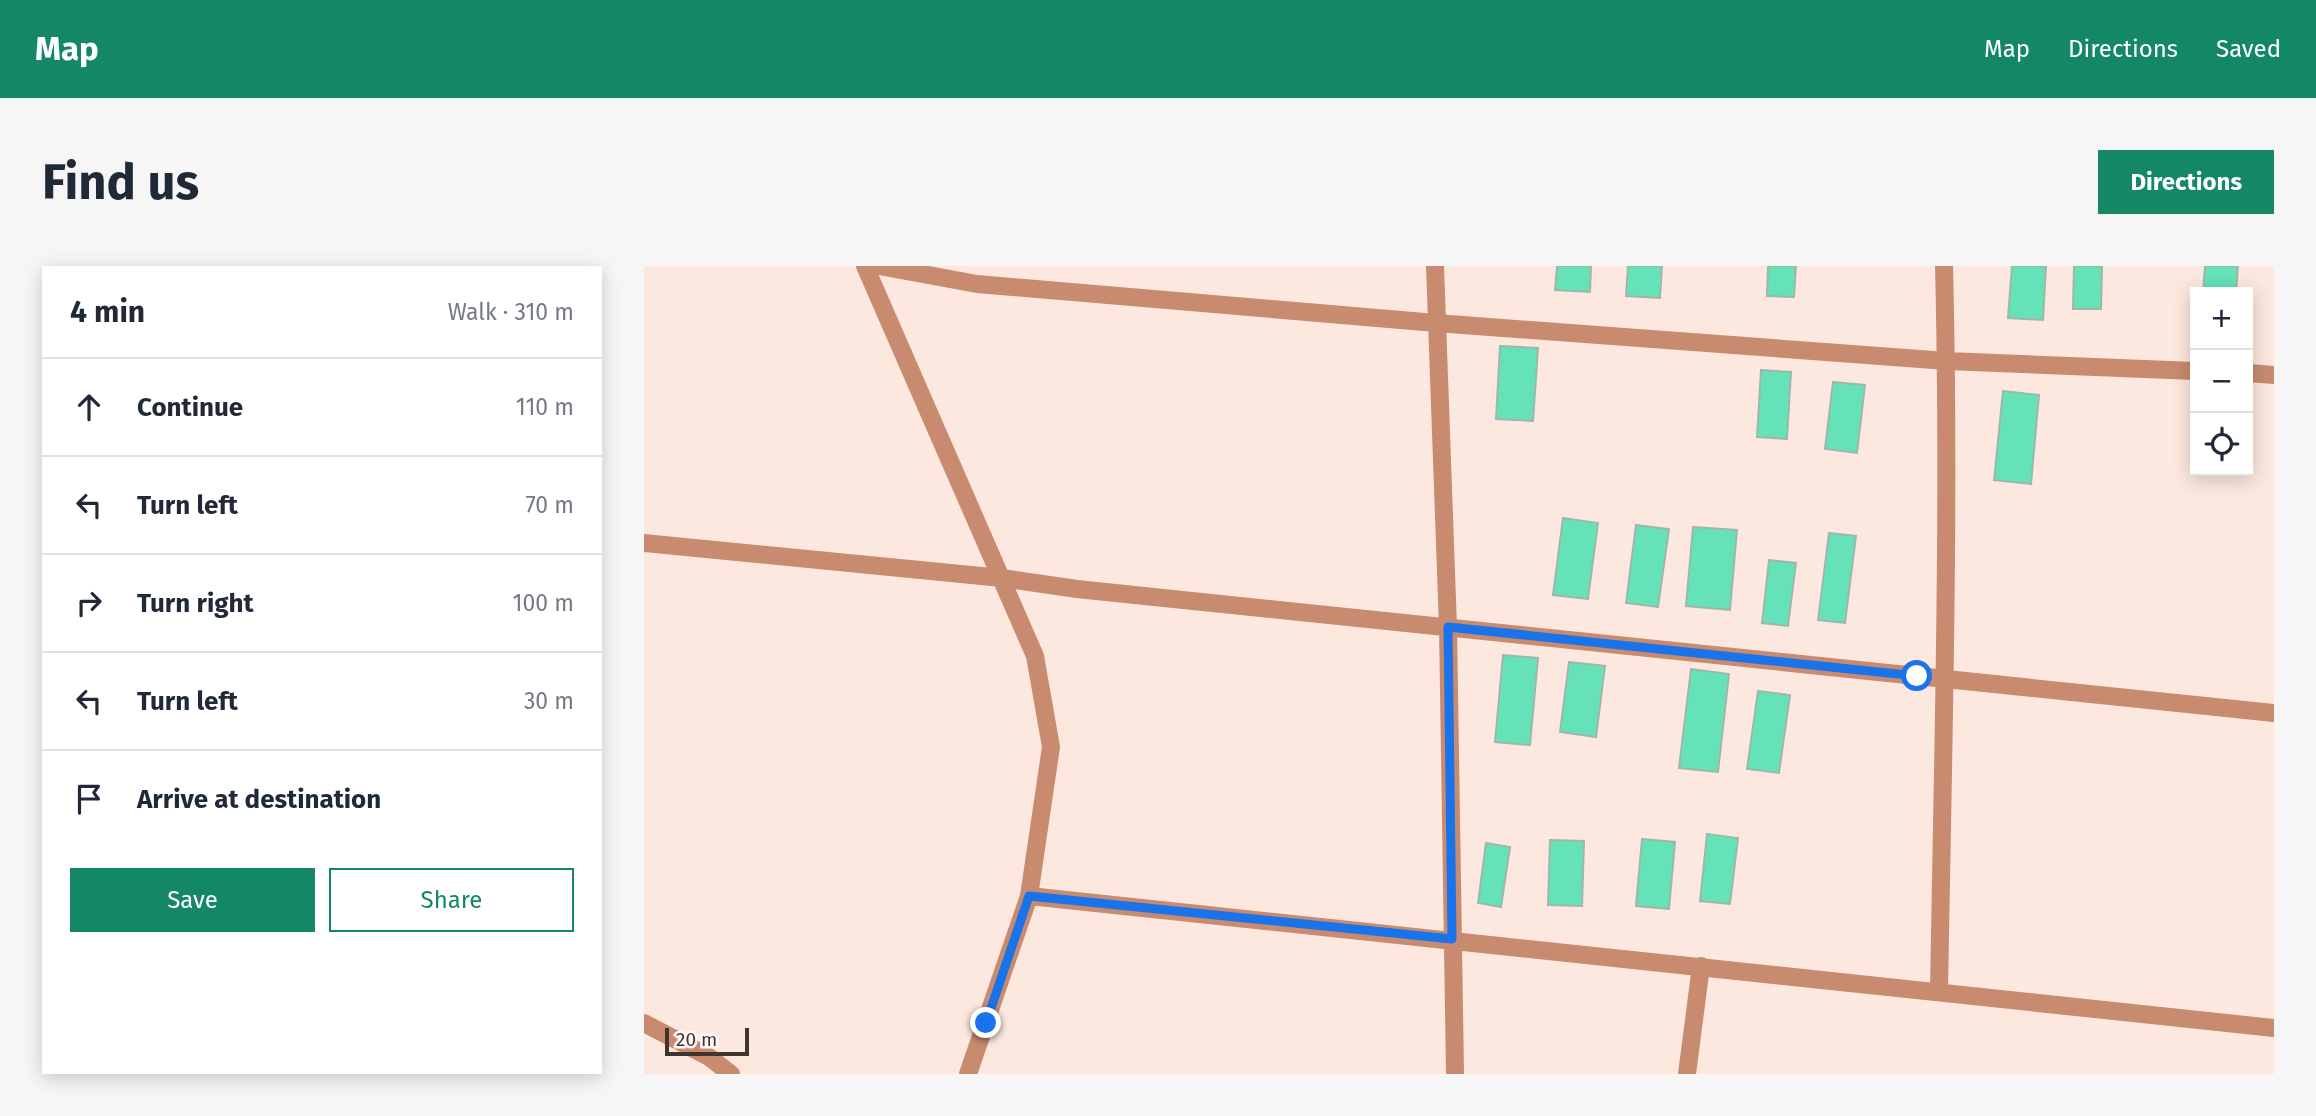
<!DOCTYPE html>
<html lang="en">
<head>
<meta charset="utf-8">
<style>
  body { margin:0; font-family:"Fira Sans",sans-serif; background:#f6f6f7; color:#1f2937 }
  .controls { position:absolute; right:21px; top:21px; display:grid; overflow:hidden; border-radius:0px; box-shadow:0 4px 18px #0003 }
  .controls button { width:63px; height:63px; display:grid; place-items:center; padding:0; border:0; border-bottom:2px solid #e0e1e3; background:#fff; color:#1f2937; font:35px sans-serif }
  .scale { position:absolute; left:21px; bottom:18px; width:84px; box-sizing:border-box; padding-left:7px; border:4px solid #3e3430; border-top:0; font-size:19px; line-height:24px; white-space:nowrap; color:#3e3430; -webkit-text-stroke:5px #fef8f6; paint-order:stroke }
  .stop { position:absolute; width:21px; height:21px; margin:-16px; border:5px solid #1a73e8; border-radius:50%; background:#fff }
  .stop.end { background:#1a73e8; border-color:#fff; box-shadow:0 2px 7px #0008 }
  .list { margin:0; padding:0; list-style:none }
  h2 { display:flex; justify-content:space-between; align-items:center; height:91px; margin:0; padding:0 28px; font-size:30px }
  h2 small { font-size:23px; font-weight:400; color:#747a83 }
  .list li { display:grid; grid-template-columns:46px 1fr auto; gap:21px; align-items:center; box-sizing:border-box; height:98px; padding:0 28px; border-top:2px solid #e0e1e3 }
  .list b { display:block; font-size:26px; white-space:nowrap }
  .list em { font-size:23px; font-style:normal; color:#747a83 }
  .actions { display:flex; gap:14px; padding:21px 28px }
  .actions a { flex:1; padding:16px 0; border:2px solid #148767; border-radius:0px; text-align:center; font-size:24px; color:#148767 }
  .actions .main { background:#148767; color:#fff }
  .icon { flex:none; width:38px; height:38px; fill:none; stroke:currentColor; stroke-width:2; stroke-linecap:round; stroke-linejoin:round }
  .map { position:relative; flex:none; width:1630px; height:808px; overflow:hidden; border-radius:0px }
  header { display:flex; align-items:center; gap:42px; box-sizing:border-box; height:98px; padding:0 35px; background:#148767; color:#fff }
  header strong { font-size:33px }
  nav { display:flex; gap:38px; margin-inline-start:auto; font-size:24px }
  .intro { display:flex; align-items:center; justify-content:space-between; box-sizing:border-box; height:168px; padding:0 42px }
  h1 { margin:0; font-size:49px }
  .button { padding:18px 32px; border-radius:0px; background:#148767; color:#fff; font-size:24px; font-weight:700 }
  main { display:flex; gap:42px; padding:0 42px }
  aside { flex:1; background:#fff; border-radius:0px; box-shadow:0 4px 18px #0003 }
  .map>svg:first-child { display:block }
  .building { fill:#65e2b7; stroke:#9db7ac; stroke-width:2 }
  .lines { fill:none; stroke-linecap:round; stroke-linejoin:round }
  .minor { stroke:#c88b6f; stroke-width:18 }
  .route { stroke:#1a73e8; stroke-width:9 }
</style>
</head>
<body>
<header>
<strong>Map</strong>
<nav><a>Map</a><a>Directions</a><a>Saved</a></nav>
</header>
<div class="intro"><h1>Find us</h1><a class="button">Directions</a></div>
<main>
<aside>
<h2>4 min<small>Walk · 310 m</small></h2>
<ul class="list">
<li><svg class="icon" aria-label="ahead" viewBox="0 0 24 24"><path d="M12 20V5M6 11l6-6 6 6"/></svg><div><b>Continue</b></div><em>110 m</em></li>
<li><svg class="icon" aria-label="left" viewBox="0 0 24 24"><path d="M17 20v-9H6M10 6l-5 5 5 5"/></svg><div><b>Turn left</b></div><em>70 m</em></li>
<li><svg class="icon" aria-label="right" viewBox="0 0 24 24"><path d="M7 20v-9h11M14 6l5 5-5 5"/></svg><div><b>Turn right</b></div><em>100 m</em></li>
<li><svg class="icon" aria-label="left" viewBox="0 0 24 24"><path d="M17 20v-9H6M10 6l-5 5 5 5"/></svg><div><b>Turn left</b></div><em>30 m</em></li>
<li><svg class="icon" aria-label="arrive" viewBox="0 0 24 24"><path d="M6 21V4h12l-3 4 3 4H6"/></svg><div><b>Arrive at destination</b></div></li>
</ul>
<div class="actions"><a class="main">Save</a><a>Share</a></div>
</aside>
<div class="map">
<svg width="1630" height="808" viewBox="0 0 1630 808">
  <rect width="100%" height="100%" fill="#fce8df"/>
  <!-- building -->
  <path class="building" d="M913,0H947L946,26L911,24Z
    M984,0H1018L1016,32L982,30Z
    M1124,0H1152L1150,31L1123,30Z
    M1368,0H1402L1399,54L1364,52Z
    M1430,0H1458L1457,43H1429Z
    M1561,0H1594L1592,26H1559Z
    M856,80L894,82L889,155L852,153Z
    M1117,104L1147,106L1143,173L1113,171Z
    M1189,116L1221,119L1213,187L1181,183Z
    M1359,125L1395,129L1387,218L1350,214Z
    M919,252L954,257L944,333L909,329Z
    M992,259L1025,263L1014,341L982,337Z
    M1049,261L1093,264L1086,344L1042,340Z
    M1185,267L1212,270L1201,357L1174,354Z
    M1125,294L1152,297L1144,360L1118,357Z
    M859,389L894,392L886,479L851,476Z
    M925,396L961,400L952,471L916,466Z
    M1047,403L1085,408L1074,506L1035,502Z
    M1114,425L1146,429L1135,507L1103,503Z
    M1063,568L1094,572L1086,638L1056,635Z
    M998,573L1031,576L1025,643L992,640Z
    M906,574L940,575L938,640L904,639Z
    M842,577L866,581L857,641L834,637Z"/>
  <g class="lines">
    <!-- minor -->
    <path class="minor" d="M221,0L391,390L407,481L385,630L324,808
      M235,0L333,18L792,57L1303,95L1551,105
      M791,0L804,361L811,808
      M1604,107L1630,109
      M0,277L358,312L433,323L1630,447
      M385,630L1630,762
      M1295,726C1299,484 1306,242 1300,0
      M0,757L65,791L87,808
      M1043,808L1057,700"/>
  </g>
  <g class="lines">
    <!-- route -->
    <path class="route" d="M342,757L385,630L808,673L804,361L1273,410"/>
  </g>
</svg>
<div class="controls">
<button>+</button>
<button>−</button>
<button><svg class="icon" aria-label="locate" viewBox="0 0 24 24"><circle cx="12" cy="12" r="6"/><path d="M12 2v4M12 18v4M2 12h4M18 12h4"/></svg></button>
</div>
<div class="scale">20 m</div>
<div class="stop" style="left:1273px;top:410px"></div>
<div class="stop end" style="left:342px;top:757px"></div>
</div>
</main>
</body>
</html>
